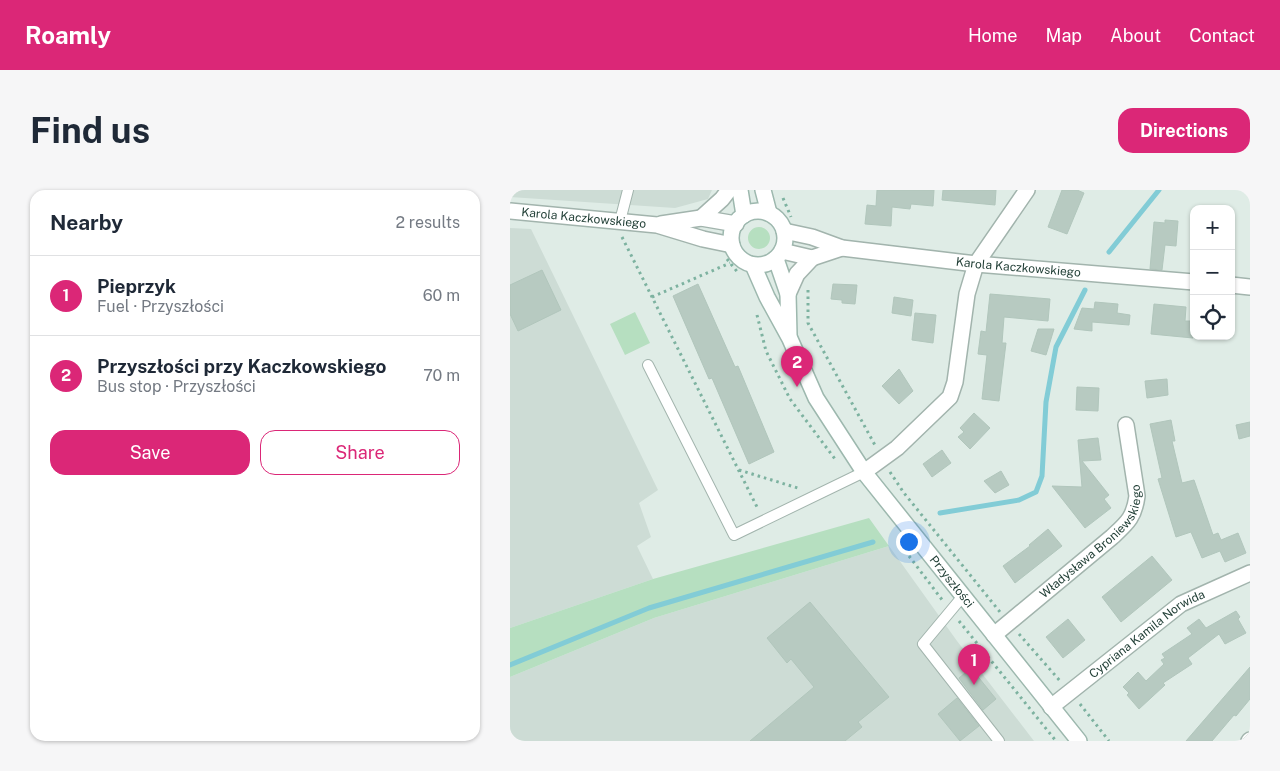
<!DOCTYPE html>
<html lang="en">
<head>
<meta charset="utf-8">
<style>
  body { margin:0; font-family:"Public Sans",sans-serif; background:#f6f6f7; color:#1f2937 }
  .controls { position:absolute; right:15px; top:15px; display:grid; overflow:hidden; border-radius:10px; box-shadow:0 1px 4px #0004 }
  .controls button { width:45px; height:45px; display:grid; place-items:center; padding:0; border:0; border-bottom:1px solid #e0e1e3; background:#fff; color:#1f2937; font:25px sans-serif }
  .you { position:absolute; left:398px; top:351px; width:18px; height:18px; margin:-12px; border:4px solid #fff; border-radius:50%; background:#1a73e8; box-shadow:0 0 0 8px #1a73e833 }
  .badge { display:grid; place-items:center; width:32px; height:32px; border-radius:50%; background:#db2777; color:#fff; font-size:16px; font-weight:700 }
  .pin { position:absolute; translate:-50% -41px; filter:drop-shadow(0 1px 2px #0008) }
  .pin::after { content:''; position:absolute; top:26px; width:18px; height:15px; background:inherit; clip-path:polygon(0 0,100% 0,50% 100%) }
  .list { margin:0; padding:0; list-style:none }
  h2 { display:flex; justify-content:space-between; align-items:center; height:65px; margin:0; padding:0 20px; font-size:21px }
  h2 small { font-size:16px; font-weight:400; color:#747a83 }
  .list li { display:grid; grid-template-columns:32px 1fr auto; gap:15px; align-items:center; box-sizing:border-box; height:80px; padding:0 20px; border-top:1px solid #e0e1e3 }
  .list b { display:block; font-size:19px; white-space:nowrap }
  .list p { margin:0; font-size:16px; white-space:nowrap; color:#747a83 }
  .list em { font-size:16px; font-style:normal; color:#747a83 }
  .actions { display:flex; gap:10px; padding:15px 20px }
  .actions a { flex:1; padding:11px 0; border:1px solid #db2777; border-radius:15px; text-align:center; font-size:18px; color:#db2777 }
  .actions .main { background:#db2777; color:#fff }
  .icon { flex:none; width:28px; height:28px; fill:none; stroke:currentColor; stroke-width:2; stroke-linecap:round; stroke-linejoin:round }
  .map { position:relative; flex:none; width:740px; height:551px; overflow:hidden; border-radius:15px }
  header { display:flex; align-items:center; gap:30px; box-sizing:border-box; height:70px; padding:0 25px; background:#db2777; color:#fff }
  header strong { font-size:24px }
  nav { display:flex; gap:28px; margin-inline-start:auto; font-size:18px }
  .intro { display:flex; align-items:center; justify-content:space-between; box-sizing:border-box; height:120px; padding:0 30px }
  h1 { margin:0; font-size:35px }
  .button { padding:12px 22px; border-radius:15px; background:#db2777; color:#fff; font-size:18px; font-weight:700 }
  main { display:flex; gap:30px; padding:0 30px }
  aside { flex:1; background:#fff; border-radius:15px; box-shadow:0 1px 4px #0004 }
  .map>svg:first-child { display:block }
  .built { fill:#cddcd5 }
  .green { fill:#b6dfc0 }
  .lines { fill:none; stroke-linecap:round; stroke-linejoin:round }
  .stream { stroke:#82ccd6; stroke-width:5 }
  .building { fill:#b7cac1; stroke:#b1c6bc }
  .lane-casing { stroke:#a2b4ad; stroke-width:12 }
  .street-casing { stroke:#a2b4ad; stroke-width:18 }
  .secondary-casing { stroke:#9db8ae; stroke-width:18 }
  .path { stroke:#7db2a0; stroke-width:3; stroke-dasharray:2.5 4; stroke-linecap:butt }
  .lane { stroke:#fff; stroke-width:10 }
  .street { stroke:#fff; stroke-width:15 }
  .secondary { stroke:#fff; stroke-width:15 }
  .labels { text-anchor:middle; stroke-width:5; stroke-linejoin:round; paint-order:stroke }
  .street-label { font-size:12px; fill:#1f3d34; stroke:#f0f8f4 }
</style>
</head>
<body>
<header>
<strong>Roamly</strong>
<nav><a>Home</a><a>Map</a><a>About</a><a>Contact</a></nav>
</header>
<div class="intro"><h1>Find us</h1><a class="button">Directions</a></div>
<main>
<aside>
<h2>Nearby<small>2 results</small></h2>
<ul class="list">
<li><span class="badge">1</span><div><b>Pieprzyk</b><p>Fuel · Przyszłości</p></div><em>60 m</em></li>
<li><span class="badge">2</span><div><b>Przyszłości przy Kaczkowskiego</b><p>Bus stop · Przyszłości</p></div><em>70 m</em></li>
</ul>
<div class="actions"><a class="main">Save</a><a>Share</a></div>
</aside>
<div class="map">
<svg width="740" height="551" viewBox="0 0 740 551">
  <rect width="100%" height="100%" fill="#dfece6"/>
  <!-- built -->
  <path class="built" d="M0,0H202L198,9L165,18L0,7Z
    M0,38L21,39L148,300L129,313L141,347L127,356L143,389L0,438Z
    M379,356L447,451L524,551H0V487L144,428Z"/>
  <!-- green -->
  <path class="green" d="M238 48a11 11 0 1 1 22 0a11 11 0 1 1-22 0Z
    M125,122L140,153L115,165L100,134Z
    M359,328L379,356L144,428L0,487V438L143,389Z"/>
  <g class="lines">
    <!-- stream -->
    <path class="stream" d="M599,62L649,0
      M430,323L509,310L526,302L532,286L536,212L546,157L575,100
      M0,475L139,418L363,352"/>
  </g>
  <!-- building -->
  <path class="building" d="M367,0H424L423,16L401,14L400,19L382,17L381,36L355,34L357,15L366,16Z
    M433,0H486L485,15L432,10Z
    M552,0H567L574,3L557,44L538,37Z
    M655,30L668,31L666,56L655,55L652,80L640,79L644,32L655,33Z
    M32,80L51,120L8,141L0,124V95Z
    M188,94L225,177L228,176L264,262L239,274L202,188L199,189L163,106Z
    M323,94L347,95L345,114L332,113V110L321,109Z
    M480,104L540,109L538,131L494,127L492,153H496L489,211L472,209L477,165L468,164L471,141L476,142Z
    M384,107L403,110L401,126L382,123Z
    M585,112L608,114L607,123L620,125L619,135L582,132V141L564,139L572,118L584,119Z
    M644,114L676,117L675,131H684L683,148L641,144Z
    M405,123L426,125L423,153L402,150Z
    M528,139H544L536,165L521,161Z
    M389,179L403,201L389,214L372,196Z
    M657,189L658,205L637,208L635,191Z
    M567,197L589,198L588,221L566,220Z
    M464,223L480,238L460,259L448,247L454,242L450,238Z
    M661,230L665,251H662L672,293L684,290L703,345L708,343L711,350L728,343L736,363L715,372L710,361L692,368L681,342L666,347L648,289L652,288L640,234Z
    M740,232V246L729,249L726,235Z
    M588,248L591,270L572,271L599,305L594,309L601,318L575,338L542,296L572,297L568,250Z
    M432,260L441,273L422,287L413,274Z
    M491,281L499,295L485,303L474,291Z
    M538,339L552,356L505,393L493,376L520,356L519,355Z
    M642,366L662,390L611,432L592,407Z
    M300,412L379,507L348,532L352,537L335,551H240L304,497L281,469L277,473L257,448Z
    M726,421L730,427L728,429L736,443L715,454L709,444L678,468L682,474L653,493L655,495L629,519L617,505L619,503L613,497L628,482L636,491L654,474L651,470L655,468L652,464L682,444L677,438L689,429L696,438Z
    M558,429L575,450L553,468L536,447Z
    M740,477V509L726,526L724,525L702,551H676Z
    M461,478L486,509L473,520L449,488Z
    M447,508L469,536L450,551L428,524Z"/>
  <g class="lines">
    <!-- lane casing -->
    <g class="lane-casing">
      <path id="lane" d="M110,31L118,0
        M138,175L224,345L354,282
        M453,406L413,454L489,551"/>
    </g>
    <!-- street casing -->
    <g class="street-casing">
      <g id="street">
        <path id="s1" d="M0,21L147,35L193,49L222,55"/>
        <path d="M191,28L212,9L219,0"/>
        <path d="M151,34L191,28L226,34"/>
        <path id="s2" d="M274,41L302,47L332,58L466,74L684,92"/>
        <path d="M272,61L302,68L332,58"/>
        <path d="M721,95L740,97"/>
        <path d="M278,104L287,84L302,68"/>
        <path d="M354,282L387,258L440,207L445,192L457,104L466,74L517,0"/>
        <path id="s3" d="M484,445L602,347C617,333 624,328 627,306L616,235"/>
        <path id="s4" d="M541,517L671,414L740,383"/>
        <path d="M739,551L740,550"/>
      </g>
    </g>
    <!-- secondary casing -->
    <g class="secondary-casing">
      <g id="secondary">
        <path d="M230,0L234,25"/>
        <path d="M253,0L259,23"/>
        <circle cx="248" cy="48" r="27"/>
        <path d="M266,69L278,104L279,145"/>
        <path id="s5" d="M243,75L257,107L280,149L306,208L354,282L569,551"/>
      </g>
    </g>
    <!-- path -->
    <path class="path" d="M273,8L281,27
      M112,47L248,319
      M217,69L229,84
      M298,100V133L366,257
      M142,107L220,73
      M247,125L256,161L280,209L325,269
      M229,280L291,299
      M380,282L394,303L490,422
      M399,366L433,411
      M449,431L546,551
      M509,444L551,492
      M570,514L599,551"/>
    <!-- lane -->
    <use href="#lane" class="lane"/>
    <!-- street -->
    <use href="#street" class="street"/>
    <!-- secondary -->
    <use href="#secondary" class="secondary"/>
  </g>
  <g class="labels">
    <!-- street labels -->
    <g class="street-label">
      <text dy="4" stroke="none"><textPath href="#s1" startOffset="74">Karola Kaczkowskiego</textPath></text>
      <text dy="4" stroke="none"><textPath href="#s2" startOffset="238">Karola Kaczkowskiego</textPath></text>
      <text dy="4" stroke="none"><textPath href="#s3" startOffset="138">Władysława Broniewskiego</textPath></text>
      <text dy="4" stroke="none"><textPath href="#s5" startOffset="376">Przyszłości</textPath></text>
      <text dy="4" stroke="none"><textPath href="#s4" startOffset="121">Cypriana Kamila Norwida</textPath></text>
    </g>
  </g>
</svg>
<div class="controls">
<button>+</button>
<button>−</button>
<button><svg class="icon" aria-label="locate" viewBox="0 0 24 24"><circle cx="12" cy="12" r="6"/><path d="M12 2v4M12 18v4M2 12h4M18 12h4"/></svg></button>
</div>
<div class="you"></div>
<div class="pin badge" style="left:464px;top:495px">1</div>
<div class="pin badge" style="left:287px;top:197px">2</div>
</div>
</main>
</body>
</html>
